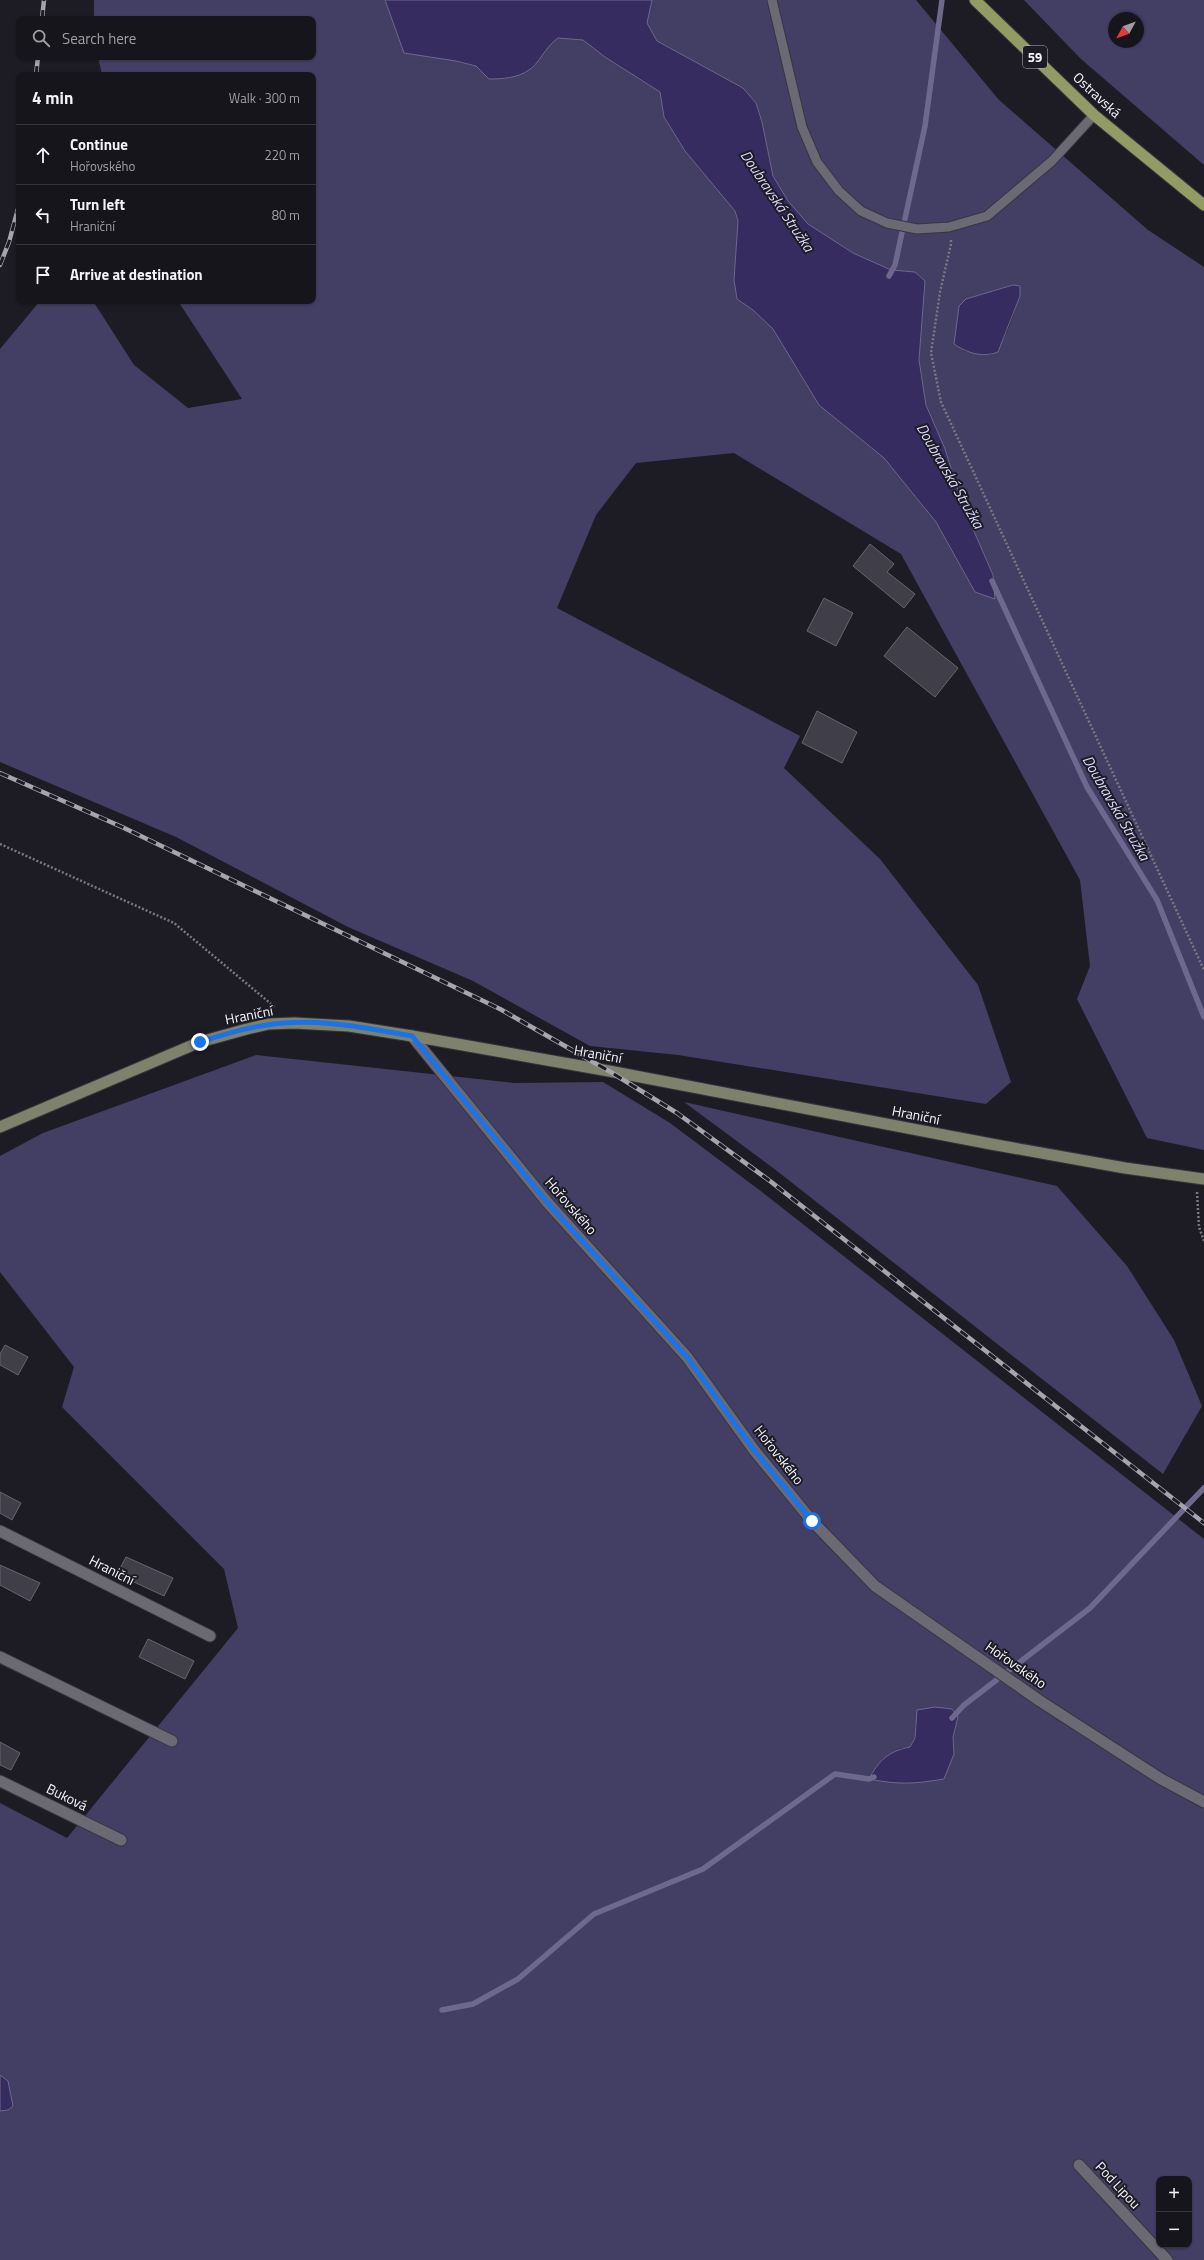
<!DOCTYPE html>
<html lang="en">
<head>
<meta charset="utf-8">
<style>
  body { margin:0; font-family:"Titillium Web",sans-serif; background:#232229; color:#f1f3f6 }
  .controls { position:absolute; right:12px; bottom:12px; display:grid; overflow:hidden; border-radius:8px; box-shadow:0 1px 3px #0004 }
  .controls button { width:36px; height:36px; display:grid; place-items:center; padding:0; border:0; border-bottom:1px solid #35343b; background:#16151c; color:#f1f3f6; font:20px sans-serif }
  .compass { position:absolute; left:1108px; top:12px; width:36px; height:36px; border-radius:50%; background:#16151c; box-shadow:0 1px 3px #0004; rotate:229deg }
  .stop { position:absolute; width:12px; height:12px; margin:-9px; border:3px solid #1a73e8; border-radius:50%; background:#fff }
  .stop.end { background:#1a73e8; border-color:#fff; box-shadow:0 1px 4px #0008 }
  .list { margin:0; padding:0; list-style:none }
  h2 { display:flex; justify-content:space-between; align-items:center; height:52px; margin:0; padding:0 16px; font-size:17px }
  h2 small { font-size:13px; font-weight:400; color:#9e9fa3 }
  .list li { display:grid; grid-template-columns:26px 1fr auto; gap:12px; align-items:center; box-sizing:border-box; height:60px; padding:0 16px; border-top:1px solid #35343b }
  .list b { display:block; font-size:15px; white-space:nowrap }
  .list p { margin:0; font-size:13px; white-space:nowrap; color:#9e9fa3 }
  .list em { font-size:13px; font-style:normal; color:#9e9fa3 }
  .icon { flex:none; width:22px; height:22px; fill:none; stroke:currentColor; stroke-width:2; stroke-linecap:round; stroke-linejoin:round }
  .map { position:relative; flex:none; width:1204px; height:2260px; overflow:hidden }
  .search { position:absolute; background:#16151c; box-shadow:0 1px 3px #0004; left:16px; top:16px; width:300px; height:44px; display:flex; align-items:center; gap:10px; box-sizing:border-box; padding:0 14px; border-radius:8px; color:#9e9fa3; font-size:15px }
  .panel { position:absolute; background:#16151c; box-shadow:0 1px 3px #0004; left:16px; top:72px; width:300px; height:232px; border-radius:8px }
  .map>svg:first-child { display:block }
  .green { fill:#433e64; fill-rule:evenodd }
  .water { fill:#362c5f; stroke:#6f688e }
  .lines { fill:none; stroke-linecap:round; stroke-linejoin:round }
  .stream { stroke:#6f688e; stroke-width:5.5 }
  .building { fill:#3f3e49; stroke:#656570 }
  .service-casing { stroke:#37363d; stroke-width:11 }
  .minor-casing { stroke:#37363d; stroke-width:13 }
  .secondary-casing { stroke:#37363d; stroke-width:13 }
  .primary-casing { stroke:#37363d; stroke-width:13 }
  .path { stroke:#78787f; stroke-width:2.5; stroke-dasharray:2 2; stroke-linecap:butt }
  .service { stroke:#6a6974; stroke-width:9 }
  .minor { stroke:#6a6974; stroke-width:11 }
  .secondary { stroke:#7e826c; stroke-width:11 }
  .primary { stroke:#939b64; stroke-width:11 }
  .rail-casing { stroke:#a5a5ac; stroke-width:4.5 }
  .rail { stroke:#1d1c25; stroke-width:3; stroke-dasharray:9; stroke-linecap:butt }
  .route { stroke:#1a73e8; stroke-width:5 }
  .labels { text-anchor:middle; stroke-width:4; stroke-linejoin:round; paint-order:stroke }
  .shield { fill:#1d1c25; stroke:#b4b3ba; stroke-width:1 }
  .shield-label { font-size:13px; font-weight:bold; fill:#f4f4fa }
  .street-label { font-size:14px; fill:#f4f4fa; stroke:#1d1c25 }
  .water-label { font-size:15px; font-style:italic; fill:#dbd8fb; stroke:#1d1c25 }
</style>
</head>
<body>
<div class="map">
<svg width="1204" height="2260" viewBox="0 0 1204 2260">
  <rect width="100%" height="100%" fill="#1d1c25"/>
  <!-- green -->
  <path class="green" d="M94,0H385L394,22L456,61L476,66L489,79L529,70L549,44L558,38L583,40L605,57L660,92L664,117L685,151L735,211L738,221L734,280L737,299L753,310L773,329L819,405L884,458L936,522L975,592L995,598L993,575L963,506L945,449L926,405L919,360L925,281L915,272L891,270L853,253L808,224L788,201L773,176L762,122L756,103L743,88L657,41L647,23L652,0H916L999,100L1148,230L1204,267V1150L1147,1138L1077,999L1090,966L1080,880L901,554L734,453L636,463L596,515L557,608L800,736L784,768L880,859L978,985L1011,1082L986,1104L678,1055L590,1046L473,981L348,927L176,837L0,762V349L40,301H93L134,365L188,408L242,399L178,301H313V75H102L98,57H313V19H94ZM1013,285L1020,286C1020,298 1010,326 1004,338C1002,344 995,350 991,355L964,351L966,299Z
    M1024,0H1204V165L1081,59ZM1114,18H1138V42H1114Z
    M256,1055L514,1083L603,1082L670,1123L762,1192L1204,1539V2260H0V2111L8,2110V2081L0,2075V1803L67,1838L238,1628L224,1569L62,1407L74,1367L0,1272V1156L43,1133ZM958,1717L953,1737L954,1754L898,1749L910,1747L915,1738V1725ZM1159,2179H1189V2245H1159Z
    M684,1102L1057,1186L1127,1266L1174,1340L1202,1406L1163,1474L777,1171Z"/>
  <!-- water -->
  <path class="water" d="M385,0H652L647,23L657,41L743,88L756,103L762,122L773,176L788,201L808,224L853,253L891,270L915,272L925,281L919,360L926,405L945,449L963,506L993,575L995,599L975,592L936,522L884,458L819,405L773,329L753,310L737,299L734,280L738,221L735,211L685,151L664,117L660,92L605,57L583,40L558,38C545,47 539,64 529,70C518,78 502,79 489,79L476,66L456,61L404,53Z
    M1013,285L1020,286V296L998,352C983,358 967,353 954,344L959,306L966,299Z
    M935,1707L952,1709L958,1717L953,1737L954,1754L944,1779C914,1784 899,1785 869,1779C879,1760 889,1751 910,1747L915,1738L917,1710Z
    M0,2075L8,2081L13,2106L8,2110L0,2111Z"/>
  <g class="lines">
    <!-- stream -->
    <path class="stream" d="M889,276L895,265L925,126L942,0
      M992,581L1087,787L1157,900L1204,1017
      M952,1718L964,1705L1090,1608L1204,1488
      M442,2010L473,2004L518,1979L594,1914L703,1869L835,1774L869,1779L874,1777"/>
  </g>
  <!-- building -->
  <path class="building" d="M870,544L894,564L887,572L915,594L904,608L853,566Z
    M824,598L853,613L836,646L807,631Z
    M907,627L958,668L935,697L884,656Z
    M817,711L857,732L842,763L802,743Z
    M5,1345L28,1357L18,1375L0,1365V1354Z
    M0,1492L21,1503L12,1520L0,1513Z
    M126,1557L173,1578L164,1596L117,1574Z
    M0,1565L40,1583L30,1601L0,1585Z
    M148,1639L194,1661L185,1679L139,1657Z
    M0,1742L20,1753L11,1770L0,1765Z"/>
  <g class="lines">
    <!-- service casing -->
    <g class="service-casing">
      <path id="service" d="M772,0L802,127L817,162L839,191L861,211L887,223L917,229L949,227L987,216L1052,161L1094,115"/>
    </g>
    <!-- minor casing -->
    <g class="minor-casing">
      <path id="minor" d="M412,1036L547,1202L687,1357L754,1450L812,1521L875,1586L1040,1701L1161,1779L1204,1802
        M0,1531L210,1636
        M0,1657L172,1741
        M0,1781L121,1840
        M1079,2165L1167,2260"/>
    </g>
    <!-- secondary casing -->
    <g class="secondary-casing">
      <path id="secondary" d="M0,1127L200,1042L247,1029L269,1024L294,1023L349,1026L412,1036L609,1071L991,1144L1125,1168L1204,1179"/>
    </g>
    <!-- primary casing -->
    <g class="primary-casing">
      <path id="primary" d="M975,0L1094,115L1204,205"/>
    </g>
    <!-- path -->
    <path class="path" d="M951,240V244L940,292L931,353L941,402L1204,970
      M0,844L174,923L276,1008
      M1197,1192L1199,1227L1204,1241"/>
    <!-- service -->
    <use href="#service" class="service"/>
    <!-- minor -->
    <use href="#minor" class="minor"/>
    <!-- secondary -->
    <use href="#secondary" class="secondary"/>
    <!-- primary -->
    <use href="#primary" class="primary"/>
    <!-- rail casing -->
    <g class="rail-casing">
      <path id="rail" d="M42,19L44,0
        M36,75L38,57
        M0,265L9,242L19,205
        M0,773L122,827L500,1009L609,1071L677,1113L770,1181L1204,1523"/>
    </g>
    <!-- rail -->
    <use href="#rail" class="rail"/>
  </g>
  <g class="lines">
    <!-- route -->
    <path class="route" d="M200,1042C222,1035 244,1028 267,1025C315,1017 366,1028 412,1036L547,1202L687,1357L754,1450L812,1521"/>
  </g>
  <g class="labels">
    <!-- shield labels -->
    <rect class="shield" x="1023" y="46" width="24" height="22" rx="3"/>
    <g class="shield-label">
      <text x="1035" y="62">59</text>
    </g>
    <!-- street labels -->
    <g class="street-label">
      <text transform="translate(1097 95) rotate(43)" y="5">Ostravská</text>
      <text transform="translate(249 1015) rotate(-11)" y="5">Hraniční</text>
      <text transform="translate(598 1054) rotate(10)" y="5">Hraniční</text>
      <text transform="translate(916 1115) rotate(11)" y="5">Hraniční</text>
      <text transform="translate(571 1206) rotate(49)" y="5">Hořovského</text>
      <text transform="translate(779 1455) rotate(52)" y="5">Hořovského</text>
      <text transform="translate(112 1570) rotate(27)" y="5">Hraniční</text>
      <text transform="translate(1016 1665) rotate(35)" y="5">Hořovského</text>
      <text transform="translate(67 1797) rotate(26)" y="5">Buková</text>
      <text transform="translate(1118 2185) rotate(47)" y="5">Pod Lipou</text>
    </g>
    <!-- water labels -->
    <g class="water-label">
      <text transform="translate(777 201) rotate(56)" y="5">Doubravská Stružka</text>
      <text transform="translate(950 476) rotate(60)" y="5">Doubravská Stružka</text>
      <text transform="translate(1116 808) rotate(60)" y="5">Doubravská Stružka</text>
    </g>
  </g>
</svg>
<div class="controls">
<button>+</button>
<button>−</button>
</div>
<svg class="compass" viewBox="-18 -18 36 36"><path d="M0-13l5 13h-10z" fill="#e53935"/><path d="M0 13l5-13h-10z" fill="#9e9fa3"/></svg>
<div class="stop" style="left:812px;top:1521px"></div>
<div class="stop end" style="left:200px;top:1042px"></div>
<div class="search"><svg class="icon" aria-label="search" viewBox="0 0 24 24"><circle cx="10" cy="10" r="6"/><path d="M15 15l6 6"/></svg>Search here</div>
<section class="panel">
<h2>4 min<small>Walk · 300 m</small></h2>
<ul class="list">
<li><svg class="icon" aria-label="ahead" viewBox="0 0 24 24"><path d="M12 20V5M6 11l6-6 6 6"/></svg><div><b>Continue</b><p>Hořovského</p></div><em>220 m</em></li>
<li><svg class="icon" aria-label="left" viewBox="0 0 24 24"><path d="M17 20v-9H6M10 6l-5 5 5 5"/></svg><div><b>Turn left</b><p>Hraniční</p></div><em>80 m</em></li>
<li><svg class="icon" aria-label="arrive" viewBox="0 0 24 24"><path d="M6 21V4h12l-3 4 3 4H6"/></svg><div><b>Arrive at destination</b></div></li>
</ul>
</section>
</div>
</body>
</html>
